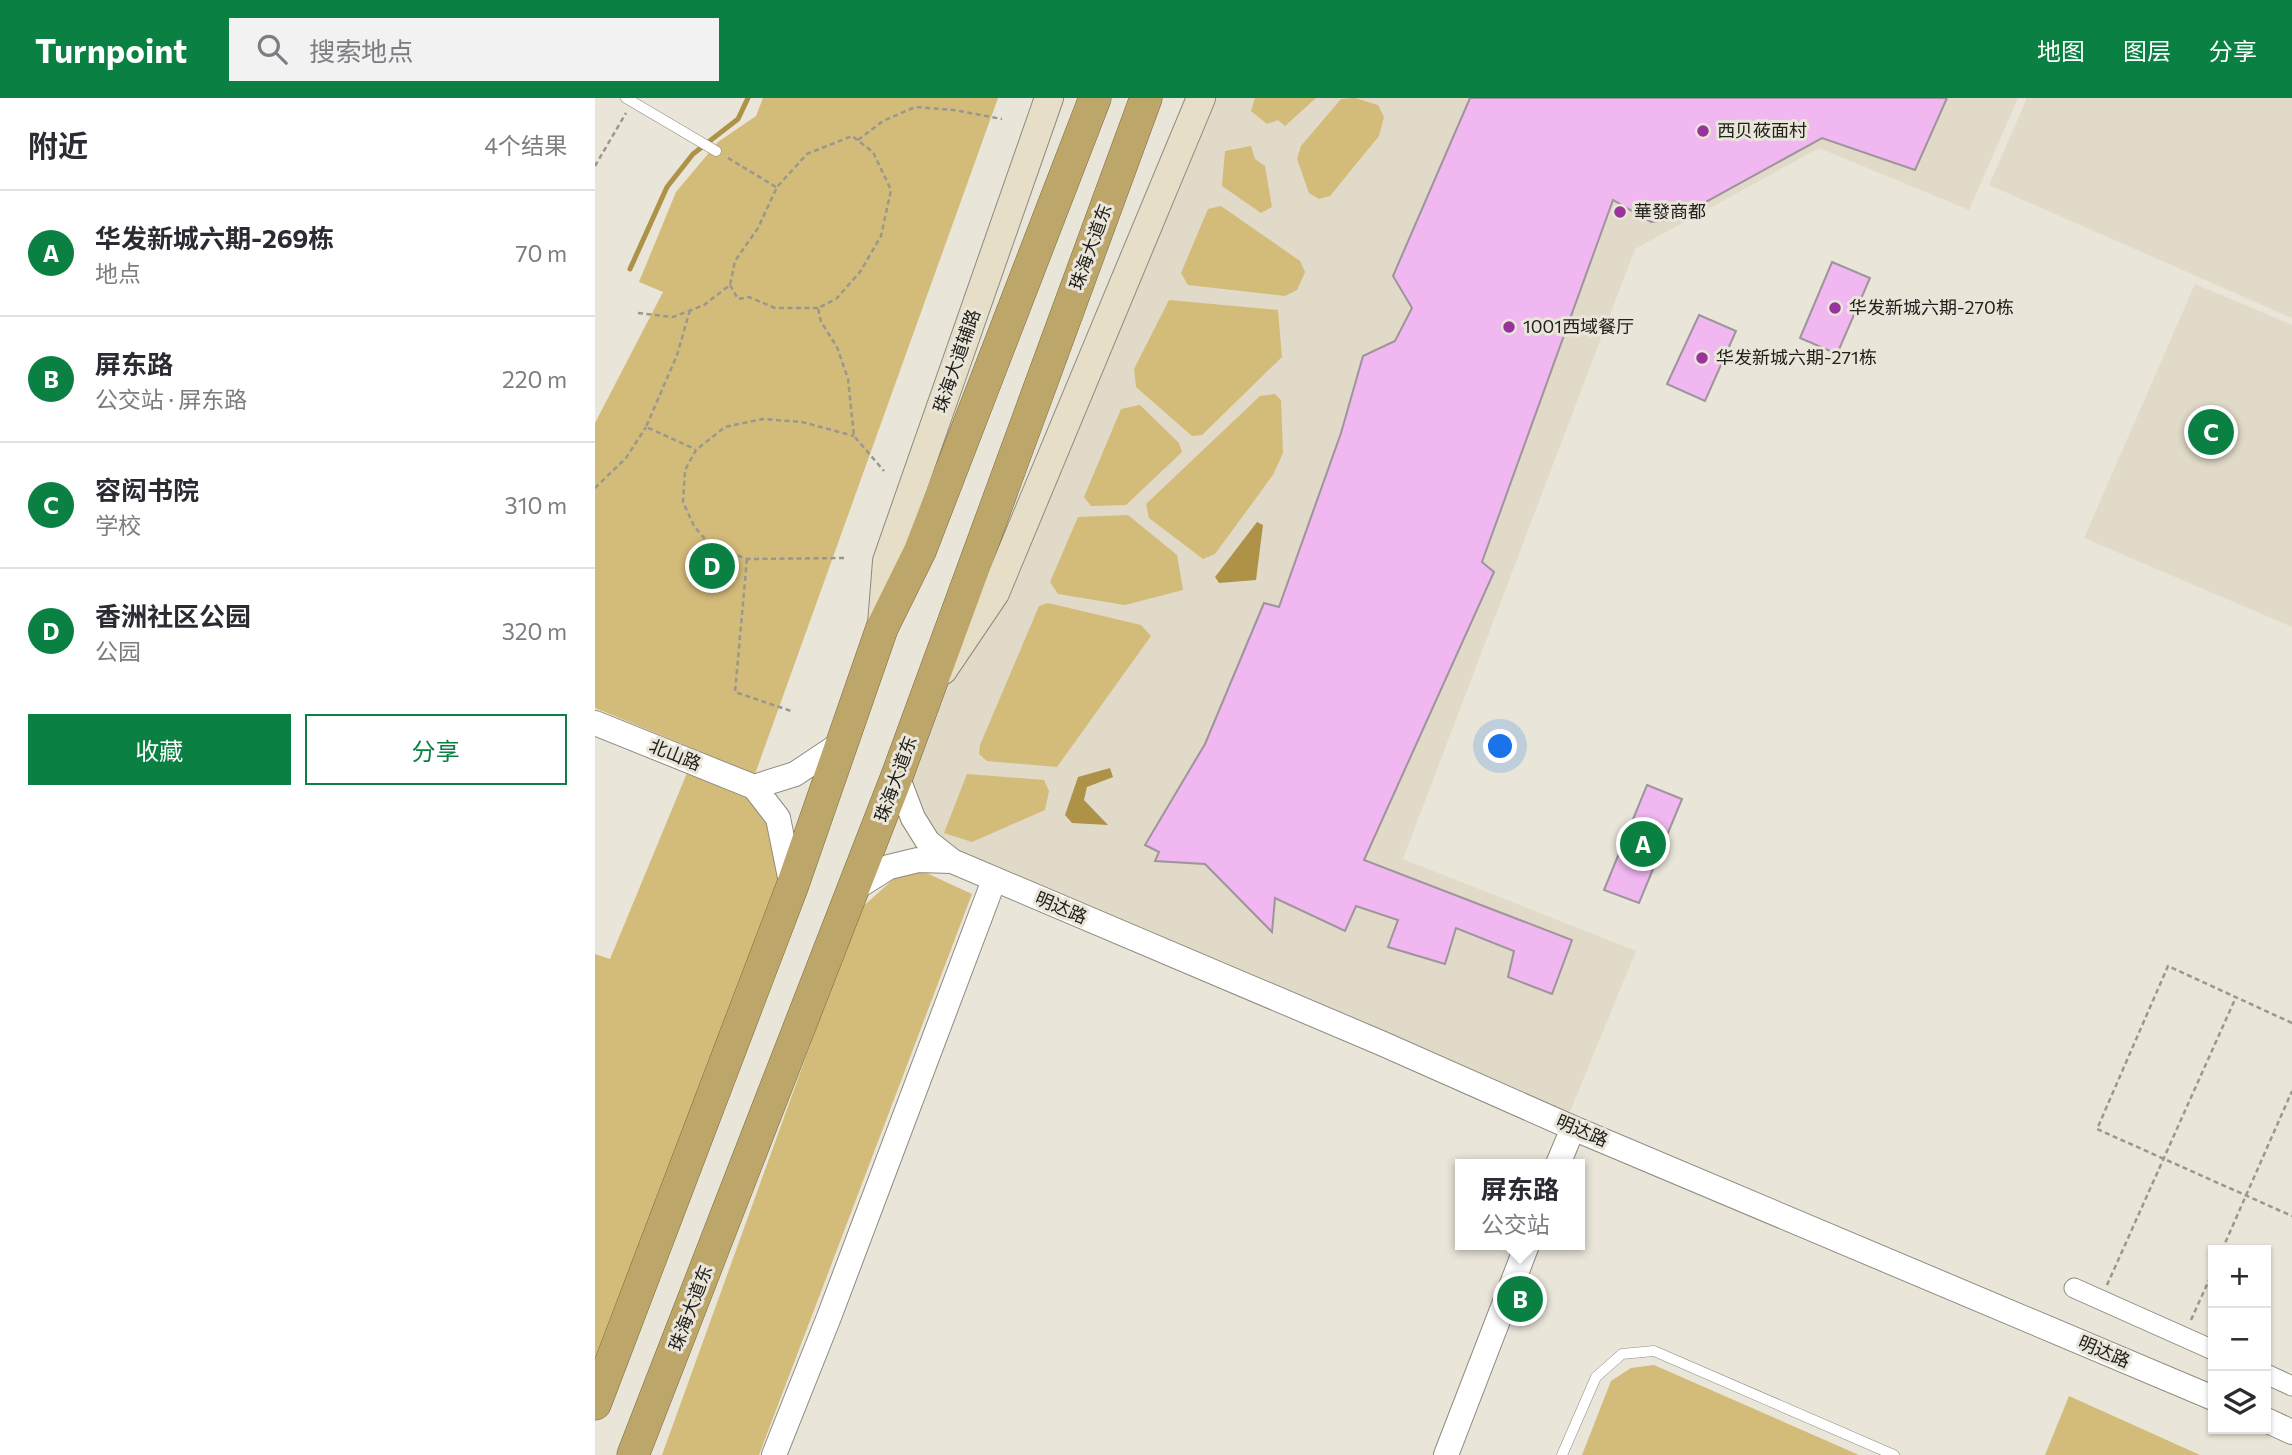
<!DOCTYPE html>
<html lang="zh">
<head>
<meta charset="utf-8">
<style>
  body { margin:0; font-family:Commissioner,"Noto Sans SC",sans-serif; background:#f2f2f3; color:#2b2b33 }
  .controls { position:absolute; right:21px; bottom:21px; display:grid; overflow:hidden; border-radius:0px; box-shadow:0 2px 5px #0004 }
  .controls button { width:63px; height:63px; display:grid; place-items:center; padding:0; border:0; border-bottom:2px solid #e1e1e2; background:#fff; color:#2b2b33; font:35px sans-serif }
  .you { position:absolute; left:906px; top:649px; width:24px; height:24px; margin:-18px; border:5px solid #fff; border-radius:50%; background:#1a73e8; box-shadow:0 0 0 10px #1a73e833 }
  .badge { display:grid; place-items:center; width:46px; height:46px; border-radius:50%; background:#0b8043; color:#fff; font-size:23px; font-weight:700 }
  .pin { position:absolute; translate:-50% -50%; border:4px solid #fff; box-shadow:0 2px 7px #0006 }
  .popup { position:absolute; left:860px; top:1061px; width:130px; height:91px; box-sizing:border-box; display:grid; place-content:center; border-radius:0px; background:#fff; filter:drop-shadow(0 2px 5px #0005); font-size:23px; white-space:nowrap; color:#7c7c81 }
  .popup b { font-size:26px; color:#2b2b33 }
  .popup::after { content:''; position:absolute; left:50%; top:100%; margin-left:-14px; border:14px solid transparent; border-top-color:#fff }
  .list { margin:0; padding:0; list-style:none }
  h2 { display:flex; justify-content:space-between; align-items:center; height:91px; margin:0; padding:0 28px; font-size:30px }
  h2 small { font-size:23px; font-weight:400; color:#7c7c81 }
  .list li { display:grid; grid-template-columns:46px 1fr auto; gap:21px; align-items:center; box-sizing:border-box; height:126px; padding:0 28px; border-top:2px solid #e1e1e2 }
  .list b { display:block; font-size:26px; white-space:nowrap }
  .list p { margin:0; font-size:23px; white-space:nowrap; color:#7c7c81 }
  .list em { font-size:23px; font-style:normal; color:#7c7c81 }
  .actions { display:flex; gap:14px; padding:21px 28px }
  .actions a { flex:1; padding:16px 0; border:2px solid #0b8043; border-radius:0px; text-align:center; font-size:24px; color:#0b8043 }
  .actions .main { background:#0b8043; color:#fff }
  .icon { flex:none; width:38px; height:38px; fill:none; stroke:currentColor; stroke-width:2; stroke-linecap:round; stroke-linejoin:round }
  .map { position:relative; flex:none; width:1697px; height:1357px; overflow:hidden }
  header { display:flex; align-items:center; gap:42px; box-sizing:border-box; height:98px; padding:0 35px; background:#0b8043; color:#fff }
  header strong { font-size:33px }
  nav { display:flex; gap:38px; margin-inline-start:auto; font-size:24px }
  .search { width:490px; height:63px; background:#f2f2f3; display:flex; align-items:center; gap:18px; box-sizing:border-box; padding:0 24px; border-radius:0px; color:#7c7c81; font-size:26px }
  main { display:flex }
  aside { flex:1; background:#fff }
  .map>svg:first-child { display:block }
  .built { fill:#e1dac8 }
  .green { fill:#d3bb79 }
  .water { fill:#ae9248 }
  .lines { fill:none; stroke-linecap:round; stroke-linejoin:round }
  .stream { stroke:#ae9248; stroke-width:5 }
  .building { fill:#f0b7f0; stroke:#9d949c; stroke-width:2 }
  .service-casing { stroke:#8d8a7f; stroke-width:11 }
  .minor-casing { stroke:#8d8a7f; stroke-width:21 }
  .tertiary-casing { stroke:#8d8a7f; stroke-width:26 }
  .secondary-casing { stroke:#8d8a7f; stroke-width:30 }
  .trunk-casing { stroke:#7b6936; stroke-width:33 }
  .path { stroke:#9a978e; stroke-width:2.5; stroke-dasharray:5 3.5; stroke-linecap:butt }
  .service { stroke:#fff; stroke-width:10 }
  .minor { stroke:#fff; stroke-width:19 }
  .tertiary { stroke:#fff; stroke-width:24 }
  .secondary { stroke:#e6dec7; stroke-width:28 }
  .trunk { stroke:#bca66a; stroke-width:32 }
  .poi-dot { fill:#97339a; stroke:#e9e5d9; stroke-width:2.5 }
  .labels { text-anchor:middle; stroke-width:6; stroke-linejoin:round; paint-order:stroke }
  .poi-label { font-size:18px; fill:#21201c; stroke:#e9e5d9; text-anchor:start }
  .street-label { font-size:18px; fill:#21201c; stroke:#e9e5d9 }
</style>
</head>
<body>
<header>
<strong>Turnpoint</strong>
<div class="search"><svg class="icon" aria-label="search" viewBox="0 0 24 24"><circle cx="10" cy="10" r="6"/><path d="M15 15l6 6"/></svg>搜索地点</div>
<nav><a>地图</a><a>图层</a><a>分享</a></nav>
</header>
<main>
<aside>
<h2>附近<small>4个结果</small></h2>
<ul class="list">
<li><span class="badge">A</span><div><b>华发新城六期-269栋</b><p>地点</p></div><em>70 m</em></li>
<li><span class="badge">B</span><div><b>屏东路</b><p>公交站 · 屏东路</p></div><em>220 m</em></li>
<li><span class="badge">C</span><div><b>容闳书院</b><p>学校</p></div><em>310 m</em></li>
<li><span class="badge">D</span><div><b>香洲社区公园</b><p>公园</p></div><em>320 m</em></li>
</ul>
<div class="actions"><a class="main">收藏</a><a>分享</a></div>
</aside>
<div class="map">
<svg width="1697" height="1357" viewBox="0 0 1697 1357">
  <rect width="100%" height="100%" fill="#e9e5d9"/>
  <!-- built -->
  <path class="built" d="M614,0H1423L1374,112L1224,50L1040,151L808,761L1041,853L974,1016L359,754L341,739L326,714L312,677Z
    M1432,0H1697V220L1394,87Z
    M1600,186L1697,227V529L1489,440Z"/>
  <!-- green -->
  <path class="green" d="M168,0H403L160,676L0,610V325L68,194L44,184L81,94L123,44L161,18Z
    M660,0H721L690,28L683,22L672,26L656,13Z
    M760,0L783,7L789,19L784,38L735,98L724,101L714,95L702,61L706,48L746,1Z
    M656,48L660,61L670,68L677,109L666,115L627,88L630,53Z
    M626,108L705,163L710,174L702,192L690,198L593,187L586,175L613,111Z
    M574,202L683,212L687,259L607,337L597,338L541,289L539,271Z
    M680,296L686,302L688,355L678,377L620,456L608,461L554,420L551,406L665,298Z
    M545,307L584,345L587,354L531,407L496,408L489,399L526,311Z
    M533,417L582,457L588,492L530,507L463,496L455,484L483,419Z
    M453,505L546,527L556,538L462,669L392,663L384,656L385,647L444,508Z
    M92,675L152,698L177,722L192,789L0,1291V856L15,861Z
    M372,676L449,682L454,693L450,712L377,744L349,735Z
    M327,773L377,796L164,1357H67L264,812L302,778Z
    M1059,1267L1264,1357H987L1016,1283L1036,1270Z
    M1474,1298L1605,1357H1450Z"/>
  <!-- water -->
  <path class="water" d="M662,424L668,427L661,482L624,485L620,479Z
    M515,670L518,679L492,689L489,702L513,727L477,725L470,717L483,679Z"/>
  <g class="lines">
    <!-- stream -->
    <path class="stream" d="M35,171L72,89L98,56L143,21L153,0"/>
  </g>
  <!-- building -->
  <path class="building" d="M875,0H1352L1320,72L1227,40L1080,121L1056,124L1018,102L887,464L899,474L769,762L977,842L957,896L913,879L919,853L861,830L850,866L793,849L803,822L761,808L750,833L680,800L677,834L610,766L560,763L564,754L550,747L610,646L669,505L684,509L746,335L768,258L800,243L817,210L798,178Z
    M1237,164L1275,180L1242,256L1205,240Z
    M1104,217L1141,233L1110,303L1072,286Z
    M1052,687L1087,701L1044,805L1009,792Z"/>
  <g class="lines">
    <!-- service casing -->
    <g class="service-casing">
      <path id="service" d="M31,0L121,53
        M967,1357L1001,1279L1027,1256L1059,1253L1299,1357"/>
    </g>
    <!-- minor casing -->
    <g class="minor-casing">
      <path id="minor" d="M1479,1190L1618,1252
        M1671,1276L1697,1288"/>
    </g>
    <!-- tertiary casing -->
    <g class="tertiary-casing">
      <path id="tertiary" d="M0,625L159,689L183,720L197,789
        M302,678L318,720L333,744L357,763L786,945L978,1030L1618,1300
        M159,689L200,676L248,644
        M259,791L294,769L323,762L357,763
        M963,1066L978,1030
        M1671,1322L1697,1334
        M179,1357L234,1219L399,782
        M851,1357L932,1147"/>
    </g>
    <!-- secondary casing -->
    <g class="secondary-casing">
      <path id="secondary" d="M287,526L292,463L454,0
        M348,572L400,495L606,0"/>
    </g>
    <!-- trunk casing -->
    <g class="trunk-casing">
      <path id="trunk" d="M0,1306L197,789L287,530L325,453L500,0
        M38,1357L302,678L551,0"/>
    </g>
    <!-- path -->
    <path class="path" d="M263,42L288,23L320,9L359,12L407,21
      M133,60L181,89
      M0,68L31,15
      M135,187L143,201L154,199L180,210H223
      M95,212L82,257L51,329L100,351
      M43,215L78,219L109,207L135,187L140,163L163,130L182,89L212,56L257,38L278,54L296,92L286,138L265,174L241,201L223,210L226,224L242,249L253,281L259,338L289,373
      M0,390L31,360L51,329
      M249,460L152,461L114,446L99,428L88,404L90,372L101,352L130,329L168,321L207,324L259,338
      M152,461L140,594L196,613
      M1697,925L1573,868L1502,1031L1697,1118
      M1627,1152L1697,993
      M1512,1187L1641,899
      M1596,1222L1618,1173"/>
    <!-- service -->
    <use href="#service" class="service"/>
    <!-- minor -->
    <use href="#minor" class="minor"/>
    <!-- tertiary -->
    <use href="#tertiary" class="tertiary"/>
    <!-- secondary -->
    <use href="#secondary" class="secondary"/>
    <!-- trunk -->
    <use href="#trunk" class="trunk"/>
  </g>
  <!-- markers -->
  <g class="poi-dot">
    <circle cx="1108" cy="33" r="7"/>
    <circle cx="1025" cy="114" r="7"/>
    <circle cx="1240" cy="210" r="7"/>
    <circle cx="914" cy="229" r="7"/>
    <circle cx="1107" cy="260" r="7"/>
  </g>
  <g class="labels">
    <!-- poi labels -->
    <g class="poi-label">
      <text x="1122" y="39">西贝莜面村</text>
      <text x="1039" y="120">華發商都</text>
      <text x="1254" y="216">华发新城六期-270栋</text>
      <text x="928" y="235">1001西域餐厅</text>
      <text x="1121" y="266">华发新城六期-271栋</text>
    </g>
    <!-- street labels -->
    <g class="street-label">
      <text transform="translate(496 149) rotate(-70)" y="6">珠海大道东</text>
      <text transform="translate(362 263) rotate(-71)" y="6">珠海大道辅路</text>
      <text transform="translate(80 657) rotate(22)" y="6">北山路</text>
      <text transform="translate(301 681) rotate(-70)" y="6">珠海大道东</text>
      <text transform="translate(466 810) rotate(23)" y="6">明达路</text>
      <text transform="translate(987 1033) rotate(23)" y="6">明达路</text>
      <text transform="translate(96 1210) rotate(-69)" y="6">珠海大道东</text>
      <text transform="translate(1509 1254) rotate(23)" y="6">明达路</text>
    </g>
  </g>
</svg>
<div class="controls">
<button>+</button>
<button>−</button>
<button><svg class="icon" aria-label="layers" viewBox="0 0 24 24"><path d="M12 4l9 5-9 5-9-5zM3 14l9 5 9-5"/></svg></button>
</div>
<div class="you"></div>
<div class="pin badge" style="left:1048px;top:746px">A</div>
<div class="pin badge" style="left:925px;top:1201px">B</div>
<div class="popup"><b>屏东路</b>公交站</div>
<div class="pin badge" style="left:1616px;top:334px">C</div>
<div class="pin badge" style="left:117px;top:468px">D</div>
</div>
</main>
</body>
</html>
